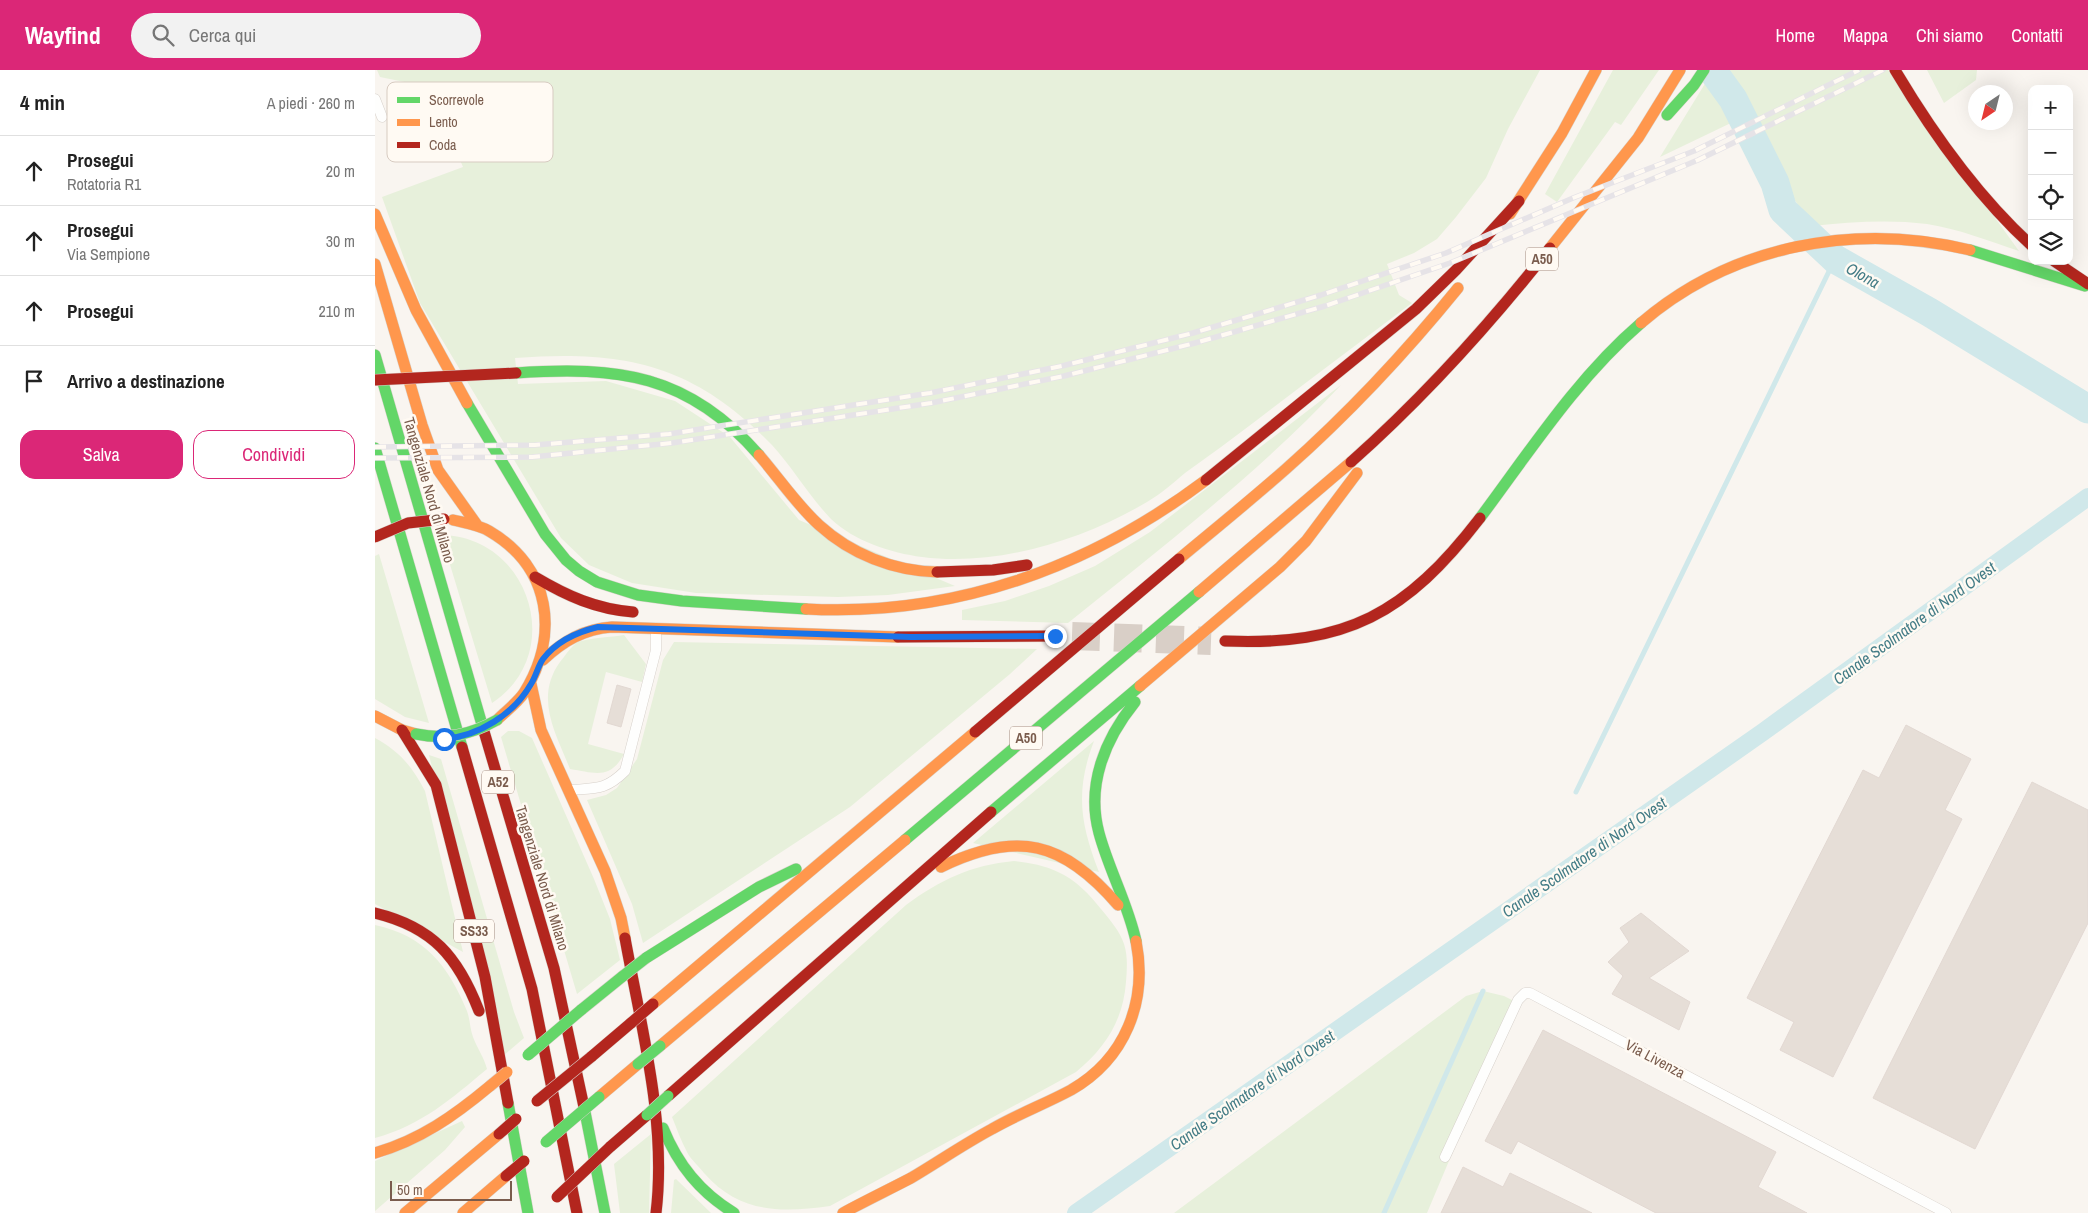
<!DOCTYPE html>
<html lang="it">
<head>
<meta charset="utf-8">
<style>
  body { margin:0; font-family:"Archivo Narrow",sans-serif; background:#f2f2f2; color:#222 }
  .controls { position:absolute; right:15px; top:15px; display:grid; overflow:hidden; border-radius:10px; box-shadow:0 5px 20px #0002 }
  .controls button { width:45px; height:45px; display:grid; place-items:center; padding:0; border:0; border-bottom:1px solid #e0e0e0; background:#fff; color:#222; font:25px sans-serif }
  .compass { position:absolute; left:1593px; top:15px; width:45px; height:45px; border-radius:50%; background:#fff; box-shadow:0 5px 20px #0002; rotate:215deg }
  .scale { position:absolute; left:15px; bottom:12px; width:122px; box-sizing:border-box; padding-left:5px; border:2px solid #7a5c4d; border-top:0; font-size:14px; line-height:18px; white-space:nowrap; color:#7a5c4d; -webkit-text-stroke:4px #fffaf3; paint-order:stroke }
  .stop { position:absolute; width:15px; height:15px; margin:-11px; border:4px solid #1a73e8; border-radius:50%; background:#fff }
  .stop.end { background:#1a73e8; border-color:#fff; box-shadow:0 1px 5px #0008 }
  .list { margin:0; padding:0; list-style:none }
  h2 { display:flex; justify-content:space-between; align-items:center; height:65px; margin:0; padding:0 20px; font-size:21px }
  h2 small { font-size:16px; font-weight:400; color:#767676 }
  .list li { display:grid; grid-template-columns:32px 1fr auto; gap:15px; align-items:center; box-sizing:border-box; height:70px; padding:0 20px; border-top:1px solid #e0e0e0 }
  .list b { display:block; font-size:19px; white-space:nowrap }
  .list p { margin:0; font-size:16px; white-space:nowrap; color:#767676 }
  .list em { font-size:16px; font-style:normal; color:#767676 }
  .actions { display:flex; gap:10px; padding:15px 20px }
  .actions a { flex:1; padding:11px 0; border:1px solid #db2777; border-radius:15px; text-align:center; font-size:18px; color:#db2777 }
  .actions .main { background:#db2777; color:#fff }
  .icon { flex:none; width:28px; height:28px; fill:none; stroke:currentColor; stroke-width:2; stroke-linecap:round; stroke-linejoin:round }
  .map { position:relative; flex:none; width:1713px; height:1143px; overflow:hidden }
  header { display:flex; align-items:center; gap:30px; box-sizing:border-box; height:70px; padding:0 25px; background:#db2777; color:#fff }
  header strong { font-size:24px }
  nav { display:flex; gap:28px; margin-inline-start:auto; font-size:18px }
  .search { width:350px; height:45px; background:#f2f2f2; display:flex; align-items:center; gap:12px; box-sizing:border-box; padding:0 18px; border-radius:28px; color:#767676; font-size:19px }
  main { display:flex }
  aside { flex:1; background:#fff }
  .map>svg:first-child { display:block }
  .green { fill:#e7f0db }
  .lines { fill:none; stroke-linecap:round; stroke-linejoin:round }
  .stream { stroke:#d0e8ea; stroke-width:5 }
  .canal { stroke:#d0e8ea; stroke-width:18 }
  .river { stroke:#d0e8ea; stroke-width:29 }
  .building { fill:#e6ded7; stroke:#e2d8d2 }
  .secondary-tunnel { stroke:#d9cfc7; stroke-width:28; stroke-dasharray:28 14; stroke-linecap:butt }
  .lane-casing { stroke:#d7d1cb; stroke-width:11 }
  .fast-casing { stroke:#d9d2cb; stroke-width:12 }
  .slow-casing { stroke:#d9d2cb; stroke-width:12 }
  .jam-casing { stroke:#d9d2cb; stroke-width:12 }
  .lane { stroke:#fefefd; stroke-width:10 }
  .fast { stroke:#63d668; stroke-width:11 }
  .slow { stroke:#ff974d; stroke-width:11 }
  .jam { stroke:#b3261e; stroke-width:11 }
  .rail-casing { stroke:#e6e3e7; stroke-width:5.5 }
  .rail { stroke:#fffaf3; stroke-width:4; stroke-dasharray:11; stroke-linecap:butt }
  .fast-bridge-casing { stroke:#dad1cc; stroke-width:12; stroke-linecap:butt }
  .slow-bridge-casing { stroke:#dad1cc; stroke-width:12; stroke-linecap:butt }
  .jam-bridge-casing { stroke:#dad1cc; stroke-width:12; stroke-linecap:butt }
  .fast-bridge { stroke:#63d668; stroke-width:11 }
  .slow-bridge { stroke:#ff974d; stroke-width:11 }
  .jam-bridge { stroke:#b3261e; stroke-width:11 }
  .route { stroke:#1a73e8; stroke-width:6 }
  .labels { text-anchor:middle; stroke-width:5; stroke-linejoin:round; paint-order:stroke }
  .shield { fill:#fffaf3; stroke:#a28b7f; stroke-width:1 }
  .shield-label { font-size:14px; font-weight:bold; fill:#7a5c4d }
  .street-label { font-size:15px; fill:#7a5c4d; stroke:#fffaf3 }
  .water-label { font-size:16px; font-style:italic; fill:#437c86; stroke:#fffaf3 }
  .key { fill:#fffaf3; stroke:#d7cbc1; stroke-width:1 }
  .key-label { font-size:14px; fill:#7a5c4d }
</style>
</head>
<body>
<header>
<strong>Wayfind</strong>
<div class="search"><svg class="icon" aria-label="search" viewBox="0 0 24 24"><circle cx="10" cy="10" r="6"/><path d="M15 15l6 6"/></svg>Cerca qui</div>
<nav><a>Home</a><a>Mappa</a><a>Chi siamo</a><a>Contatti</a></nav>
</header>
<main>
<aside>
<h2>4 min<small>A piedi · 260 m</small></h2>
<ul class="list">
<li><svg class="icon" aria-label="ahead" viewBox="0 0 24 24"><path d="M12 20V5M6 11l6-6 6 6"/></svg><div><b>Prosegui</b><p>Rotatoria R1</p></div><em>20 m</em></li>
<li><svg class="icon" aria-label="ahead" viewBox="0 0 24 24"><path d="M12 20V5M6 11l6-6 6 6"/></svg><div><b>Prosegui</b><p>Via Sempione</p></div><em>30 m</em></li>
<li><svg class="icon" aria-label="ahead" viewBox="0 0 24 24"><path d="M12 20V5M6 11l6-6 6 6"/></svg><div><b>Prosegui</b></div><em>210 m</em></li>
<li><svg class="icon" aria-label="arrive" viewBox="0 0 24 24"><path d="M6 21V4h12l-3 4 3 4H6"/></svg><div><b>Arrivo a destinazione</b></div></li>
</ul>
<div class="actions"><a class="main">Salva</a><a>Condividi</a></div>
</aside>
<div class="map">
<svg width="1713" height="1143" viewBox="0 0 1713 1143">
  <rect width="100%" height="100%" fill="#f9f5f0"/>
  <!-- green -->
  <path class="green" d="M2,0H1165L1133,59L1111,108L1081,147L1062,169L1039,183L1012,194L1024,225L1037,233C985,272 933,311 882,350C858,368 834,386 810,403C798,413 786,424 772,432C708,470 622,497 547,487C516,483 479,471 456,449C434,426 418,398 397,375C318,294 250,280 140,288L143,314L231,311L300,331L355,367L424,450L580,516L513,525L463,527L321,523L257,513L214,495L186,468L45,233L7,127L88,97L54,17L5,7Z
    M1238,0H1284L1246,55L1240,52L1182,132L1170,124Z
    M1354,0H1513L1644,181C1614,171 1584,159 1552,154C1514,149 1475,152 1437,156L1417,126L1398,84Z
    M1552,0H1602L1601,10L1569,33Z
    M1331,12L1358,52L1285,87Z
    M966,315C884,403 787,477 693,553L587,550V540L630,531L674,516L720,496L775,462Z
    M66,465C155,466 192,584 117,633Z
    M4,484L54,653L30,647L0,629V486Z
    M249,565L271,594L267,612L231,602L213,674L249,684C235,710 220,703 195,699C181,664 159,628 185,592C190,586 196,576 203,572C214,568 237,567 249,565Z
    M299,572L662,579L635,604L475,737L268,873L257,834L212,730L231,725L242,718L262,689L288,590Z
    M133,661H144L157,668L219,809L235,849L245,890L202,924L126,667Z
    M0,668C24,681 37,696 50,721L88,882L0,834Z
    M719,671C700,721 705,753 724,802L598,773Z
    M54,685L66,689L139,942L149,968L128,986Z
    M639,791C654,793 669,795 683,802C701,810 714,824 726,839C734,849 745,861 749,874C753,886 752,899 751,912C748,951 730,978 701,1002L455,1136C405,1143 364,1143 329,1103C324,1096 316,1090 312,1082C306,1071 302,1059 297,1047L531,835C565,810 596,795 639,791Z
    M0,855C50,866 73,895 92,941C95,949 95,959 98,967C102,978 109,987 112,999C76,1029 47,1055 0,1068Z
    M1108,921L1129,926L1141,932L1052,1143H799L1091,926Z
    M87,1051L90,1057L70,1080L0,1141V1091Z
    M276,1064L274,1143H245L239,1094Z
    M301,1109L336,1143H296L299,1110Z"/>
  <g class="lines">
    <!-- stream -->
    <path class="stream" d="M1201,722L1460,189
      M1009,1143L1108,921"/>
    <!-- canal -->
    <path class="canal" d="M701,1143L1388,662L1713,427"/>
    <!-- river -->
    <path class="river" d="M1337,0L1358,29L1400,113L1408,140L1460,189L1554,242L1713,339"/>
  </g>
  <!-- building -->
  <path class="building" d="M242,615L256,619L246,657L232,653Z
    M1531,655L1596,689L1570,740L1587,749L1458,1007L1405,980L1419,952L1372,928L1488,700L1504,708Z
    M1657,712L1713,740V853L1600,1079L1498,1028Z
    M1266,843L1314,881L1274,908L1315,932L1304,960L1237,924L1248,906L1233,892L1254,872L1245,858Z
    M1168,960L1401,1082L1383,1117L1432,1143H1281L1143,1071L1136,1084L1110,1071Z
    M1088,1097L1128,1117L1135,1103L1217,1143H1066Z"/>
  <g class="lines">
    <!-- secondary-tunnel -->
    <path class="secondary-tunnel" d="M697,566L836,571"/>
    <!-- lane casing -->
    <g class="lane-casing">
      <path id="lane" d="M0,29L7,47
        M196,720C221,718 231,720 250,701L281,580V560
        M1070,1087L1143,930L1150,923H1155L1571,1143"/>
    </g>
    <!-- fast casing -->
    <g class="fast-casing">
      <path id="fast" d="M1292,45L1319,15L1329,0
        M1595,180L1710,216
        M0,285L108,658
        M141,303C243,296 313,304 384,385
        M92,333L170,464L191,490L204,501L222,512L263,525L307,531L431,539
        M0,378L87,677
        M1105,448C1155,381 1202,308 1266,253
        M760,632C730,669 711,715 724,763C734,800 753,834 761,871
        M616,742L765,616
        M530,770L824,522
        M271,888L384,817L421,799
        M206,940L248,906
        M133,1033L153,1143
        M209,1037L230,1143
        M288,1058C303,1095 325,1122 359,1143"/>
    </g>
    <!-- slow casing -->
    <g class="slow-casing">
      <path id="slow" d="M0,144L41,240L92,333
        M1135,144L1187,63L1221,0
        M1175,178L1263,68L1305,0
        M0,194L47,355L63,400L102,455
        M1266,253C1357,175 1480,152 1595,180
        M384,385C404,408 421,434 444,455C476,484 518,501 562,502
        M78,450C90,453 104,455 114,461C176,497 185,565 149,623C142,633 131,641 122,650
        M804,489C840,459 877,429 912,398C974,343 1031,282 1083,218
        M824,522L976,392
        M431,539C578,547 714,498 831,410
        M168,590C188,571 209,559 237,557L523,567
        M156,614L166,660L230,801L246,848L250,868
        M765,616L905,497L931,471L982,403
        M0,646L27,660L41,664
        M566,797C642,760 688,771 743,835
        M278,934L600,662
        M285,976L530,770
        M224,1027L263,994
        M0,1083C45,1070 79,1046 115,1016
        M30,1143L124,1064
        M88,1143L131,1106
        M468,1143C490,1131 513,1120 536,1108C563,1092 589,1074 617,1059C643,1044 670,1034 696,1020C750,989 773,932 761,871"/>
    </g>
    <!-- jam casing -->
    <g class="jam-casing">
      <path id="jam" d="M1520,0C1558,64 1602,126 1657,176
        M1679,191L1713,214
        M976,392C1049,327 1115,254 1175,178
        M831,410L1041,239L1081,200L1144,131
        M562,502L618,500L652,495
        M160,507C192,526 221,539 258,542
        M523,567L680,566
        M850,571C972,576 1031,544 1105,448
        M108,658L179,898L209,1037
        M27,660L61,715L110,907L133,1033
        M600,662L804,489
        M87,677L157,919L202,1143
        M0,843C58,857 83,887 104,941
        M250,868C266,957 292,1052 281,1143
        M216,987L256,953
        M293,1026L616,742
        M235,1077L272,1045"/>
    </g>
    <!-- lane -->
    <use href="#lane" class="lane"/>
    <!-- fast -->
    <use href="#fast" class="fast"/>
    <!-- slow -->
    <use href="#slow" class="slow"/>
    <!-- jam -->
    <use href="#jam" class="jam"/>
    <!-- rail casing -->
    <g class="rail-casing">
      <path id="rail" d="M0,377L160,375L294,364L555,323L687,296L818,263L946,225L1071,183L1198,128L1319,81L1484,0
        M0,388L157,387L297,373L556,333L689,306L820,273L950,236L1075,193L1323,90L1508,0"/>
    </g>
    <!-- rail -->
    <use href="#rail" class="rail"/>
    <!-- fast-bridge casing -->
    <g class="fast-bridge-casing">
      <path id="fast-bridge" d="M41,664C71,670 95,665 122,650
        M248,906L271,888
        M153,985L206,940
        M263,994L285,976
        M272,1045L293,1026
        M171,1072L224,1027"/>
    </g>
    <!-- slow-bridge casing -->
    <g class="slow-bridge-casing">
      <path id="slow-bridge" d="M115,1016L132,1002"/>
    </g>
    <!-- jam-bridge casing -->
    <g class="jam-bridge-casing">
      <path id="jam-bridge" d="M0,310L141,303
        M0,467L33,453L69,449
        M256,953L278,934
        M162,1031L216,987
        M124,1064L141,1049
        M131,1106L149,1091
        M182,1127L235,1077"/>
    </g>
    <!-- fast-bridge -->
    <use href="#fast-bridge" class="fast-bridge"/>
    <!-- slow-bridge -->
    <use href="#slow-bridge" class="slow-bridge"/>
    <!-- jam-bridge -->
    <use href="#jam-bridge" class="jam-bridge"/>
  </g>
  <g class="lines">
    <!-- route -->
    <path class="route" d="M69,669C104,666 139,644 156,614C161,606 163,596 168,589C181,572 202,562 223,557L536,567L680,566"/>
  </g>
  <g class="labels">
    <!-- shield labels -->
    <g class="shield">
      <rect x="1151" y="177.5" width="32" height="23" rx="4"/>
      <rect x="635" y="656.5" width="32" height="23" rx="4"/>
      <rect x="107" y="700.5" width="32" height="23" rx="4"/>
      <rect x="79" y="849.5" width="40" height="23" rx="4"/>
    </g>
    <g class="shield-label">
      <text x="1167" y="194">A50</text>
      <text x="651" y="673">A50</text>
      <text x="123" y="717">A52</text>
      <text x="99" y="866">SS33</text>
    </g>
    <!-- street labels -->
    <g class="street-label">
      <text transform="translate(54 420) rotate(74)" y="5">Tangenziale Nord di Milano</text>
      <text transform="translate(167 808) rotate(73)" y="5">Tangenziale Nord di Milano</text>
      <text transform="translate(1280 989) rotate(28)" y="5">Via Livenza</text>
    </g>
    <!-- water labels -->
    <g class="water-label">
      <text transform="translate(1488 205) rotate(29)" y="6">Olona</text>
      <text transform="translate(1539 553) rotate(-36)" y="6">Canale Scolmatore di Nord Ovest</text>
      <text transform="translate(1209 787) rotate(-35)" y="6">Canale Scolmatore di Nord Ovest</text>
      <text transform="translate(877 1020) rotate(-35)" y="6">Canale Scolmatore di Nord Ovest</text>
    </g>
  </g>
  <!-- legend -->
  <rect x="12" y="12" width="166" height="80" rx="8" class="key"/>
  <rect x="22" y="27" width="23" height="6" fill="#63d668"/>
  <rect x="22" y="49" width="23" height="7" fill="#ff974d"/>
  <rect x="22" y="72" width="23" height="6" fill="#b3261e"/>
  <g class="key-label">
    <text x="54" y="35">Scorrevole</text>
    <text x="54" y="57">Lento</text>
    <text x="54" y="80">Coda</text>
  </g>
</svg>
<div class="controls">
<button>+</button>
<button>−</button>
<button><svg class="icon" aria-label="locate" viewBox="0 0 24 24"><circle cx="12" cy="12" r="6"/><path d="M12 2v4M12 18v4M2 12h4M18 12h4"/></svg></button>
<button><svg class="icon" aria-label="layers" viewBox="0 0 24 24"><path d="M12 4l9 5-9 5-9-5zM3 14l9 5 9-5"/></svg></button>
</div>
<svg class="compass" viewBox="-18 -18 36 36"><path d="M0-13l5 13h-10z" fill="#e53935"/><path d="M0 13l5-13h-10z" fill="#767676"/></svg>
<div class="scale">50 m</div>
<div class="stop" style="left:69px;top:669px"></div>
<div class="stop end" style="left:680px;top:566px"></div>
</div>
</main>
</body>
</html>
